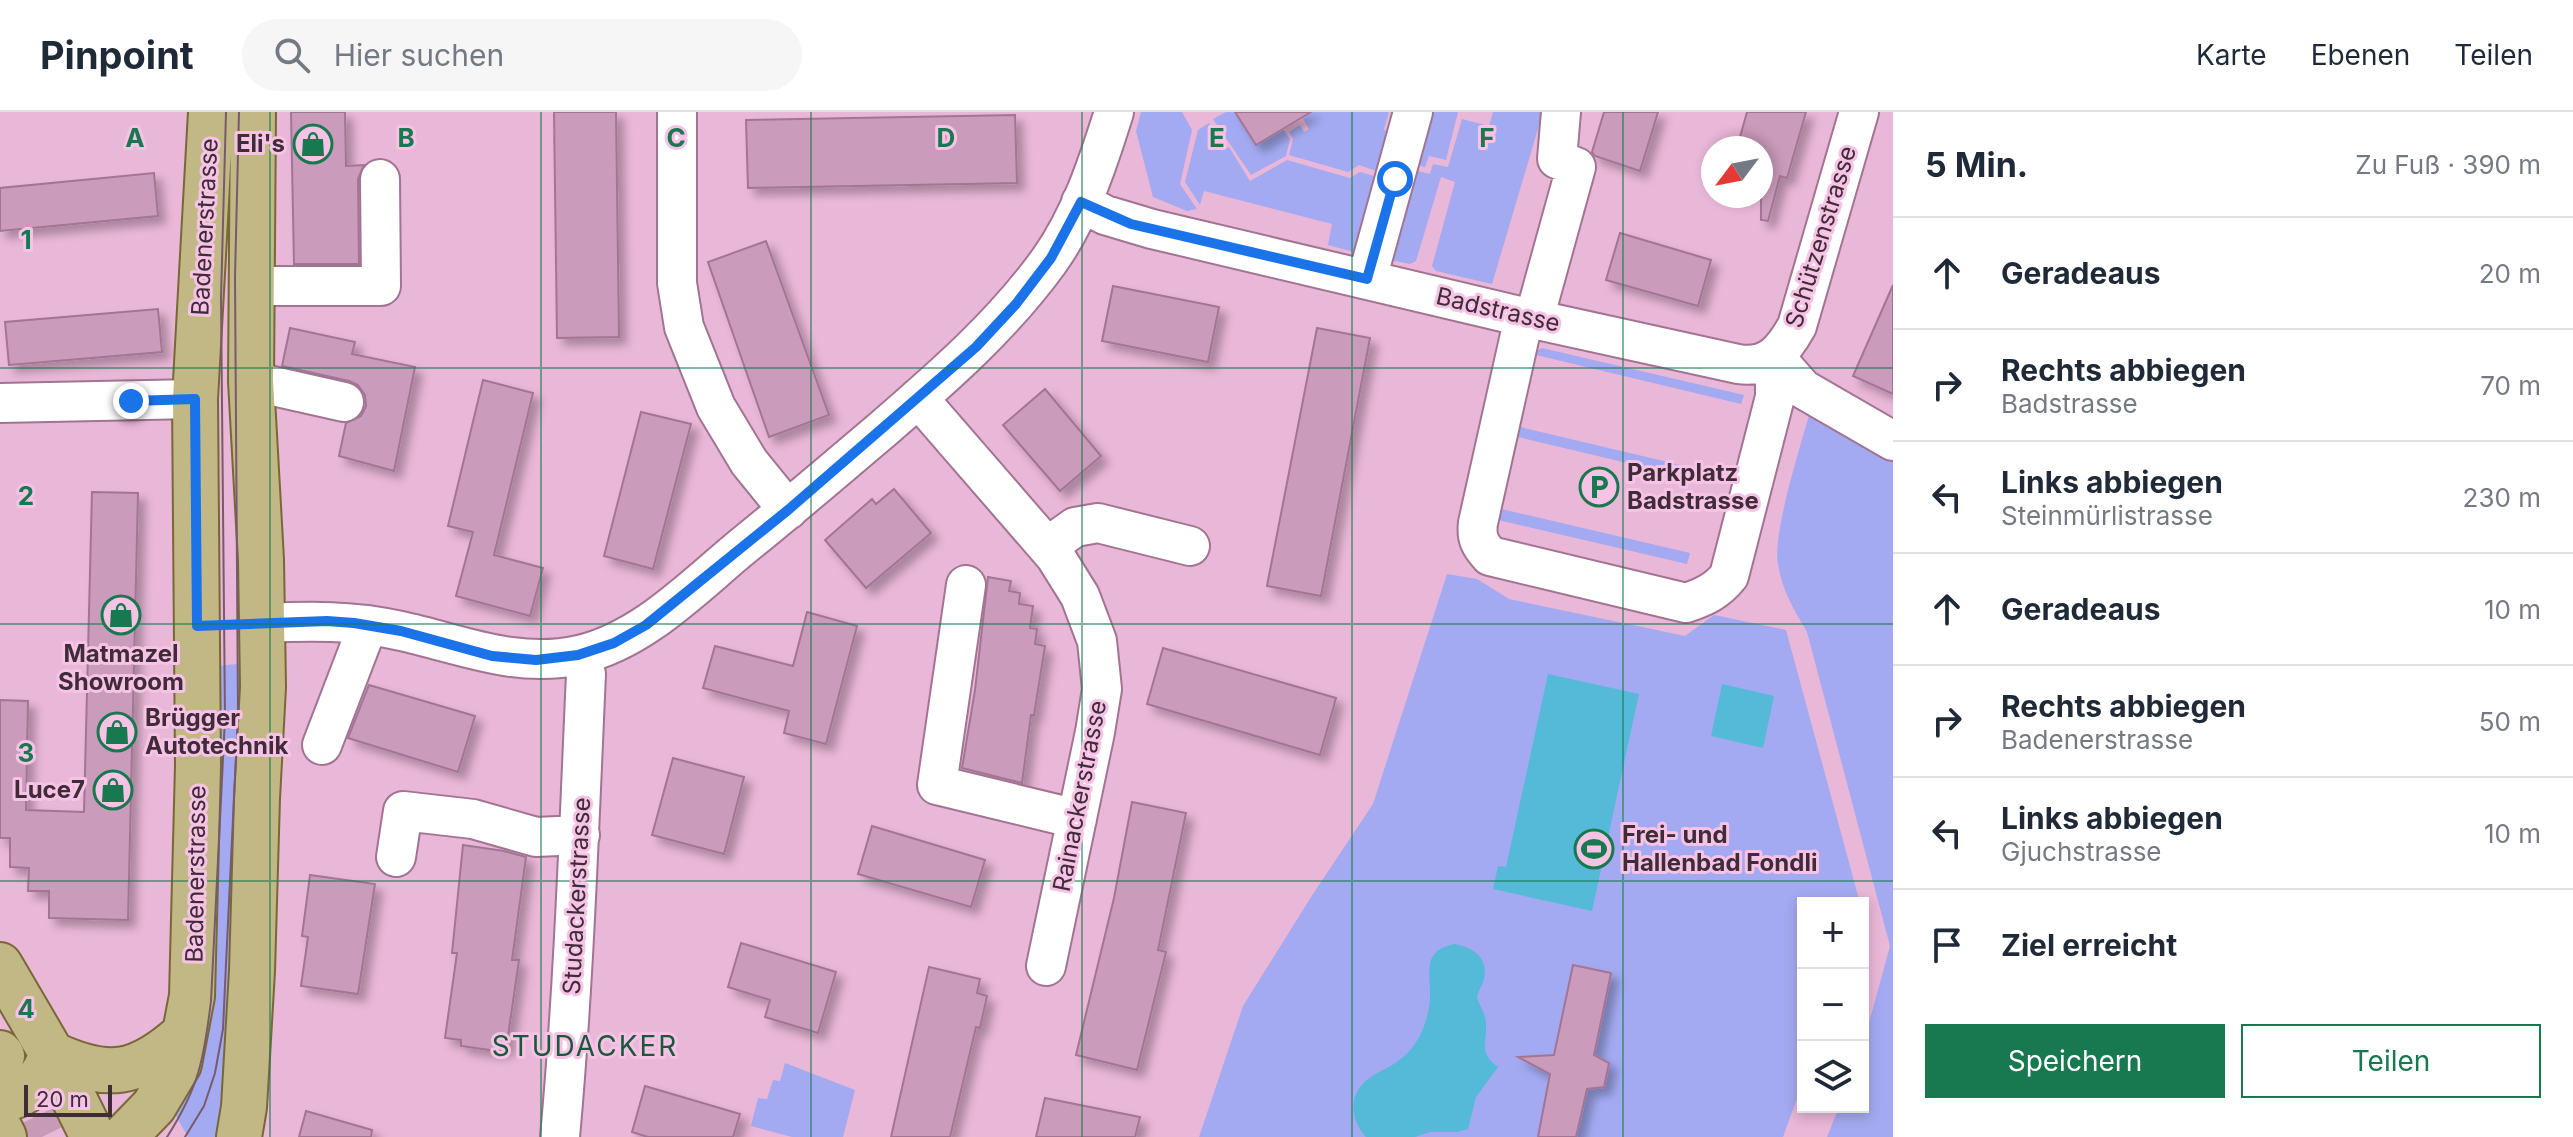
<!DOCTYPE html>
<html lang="de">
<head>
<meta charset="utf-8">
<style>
  body { margin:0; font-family:Inter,sans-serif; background:#f6f6f7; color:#1f2937 }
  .controls { position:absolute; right:24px; bottom:24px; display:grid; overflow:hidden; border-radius:0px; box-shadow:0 4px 12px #0003 }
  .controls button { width:72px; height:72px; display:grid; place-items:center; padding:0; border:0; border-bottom:2px solid #e0e1e3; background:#fff; color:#1f2937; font:40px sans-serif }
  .compass { position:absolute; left:1701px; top:24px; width:72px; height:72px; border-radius:50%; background:#fff; box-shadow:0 4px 12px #0003; rotate:238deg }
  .scale { position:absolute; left:24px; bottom:20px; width:88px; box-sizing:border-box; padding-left:8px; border:4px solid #402c39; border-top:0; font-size:22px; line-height:28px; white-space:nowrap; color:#402c39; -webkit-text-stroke:6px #f6c3e5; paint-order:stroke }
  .stop { position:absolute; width:24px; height:24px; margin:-18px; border:6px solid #1a73e8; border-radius:50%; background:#fff }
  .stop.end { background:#1a73e8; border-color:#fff; box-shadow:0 2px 8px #0008 }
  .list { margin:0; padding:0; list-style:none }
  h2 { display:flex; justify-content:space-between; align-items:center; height:104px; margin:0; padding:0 32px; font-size:34px }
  h2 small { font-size:26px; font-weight:400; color:#747a83 }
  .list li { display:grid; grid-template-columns:52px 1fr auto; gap:24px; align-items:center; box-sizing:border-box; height:112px; padding:0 32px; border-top:2px solid #e0e1e3 }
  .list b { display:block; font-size:30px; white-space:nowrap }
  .list p { margin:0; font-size:26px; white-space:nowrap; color:#747a83 }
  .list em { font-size:26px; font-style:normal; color:#747a83 }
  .actions { display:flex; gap:16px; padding:24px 32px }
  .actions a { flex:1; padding:18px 0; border:2px solid #18784f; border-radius:0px; text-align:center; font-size:28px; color:#18784f }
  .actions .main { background:#18784f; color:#fff }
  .icon { flex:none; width:44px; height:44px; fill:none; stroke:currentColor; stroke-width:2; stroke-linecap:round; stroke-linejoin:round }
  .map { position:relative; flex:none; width:1893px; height:1025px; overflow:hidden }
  header { display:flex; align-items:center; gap:48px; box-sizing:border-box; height:112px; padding:0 40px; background:#fff; border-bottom:2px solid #e0e1e3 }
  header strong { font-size:38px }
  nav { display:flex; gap:44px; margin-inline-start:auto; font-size:28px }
  .search { width:560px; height:72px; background:#f6f6f7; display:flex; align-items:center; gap:20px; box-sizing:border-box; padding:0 28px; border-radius:44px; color:#747a83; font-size:30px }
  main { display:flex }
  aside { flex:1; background:#fff }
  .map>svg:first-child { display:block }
  .green { fill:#a3aaf1 }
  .water { fill:#55bad7 }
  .building { fill:#cb9bbb; stroke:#a37594; stroke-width:2; filter:url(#shadow) }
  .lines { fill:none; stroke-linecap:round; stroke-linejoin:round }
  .major-tunnel { stroke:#c79bb7; stroke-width:44; stroke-dasharray:44 22; stroke-linecap:butt }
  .minor-casing { stroke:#a27492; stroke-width:42 }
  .major-casing { stroke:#796837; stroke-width:48 }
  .minor { stroke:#fff; stroke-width:38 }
  .major { stroke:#c1b886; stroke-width:44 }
  .tram { stroke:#785a6d; stroke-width:2 }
  .route { stroke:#1a73e8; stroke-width:10 }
  .grid { fill:none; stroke:#18784f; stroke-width:2; stroke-opacity:0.55 }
  .labels { text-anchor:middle; stroke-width:6; stroke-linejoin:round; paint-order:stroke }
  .poi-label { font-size:24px; font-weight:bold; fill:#402c39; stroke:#f6c3e5; text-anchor:start }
  .street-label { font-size:24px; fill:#402c39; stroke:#f6c3e5 }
  .quarter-label { font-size:28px; letter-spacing:2px; fill:#1a583b; stroke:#f6c3e5 }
  .grid-label { font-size:26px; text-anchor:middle; font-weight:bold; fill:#18784f; stroke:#f6c3e5; stroke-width:6; stroke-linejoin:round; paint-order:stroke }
</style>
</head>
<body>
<header>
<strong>Pinpoint</strong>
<div class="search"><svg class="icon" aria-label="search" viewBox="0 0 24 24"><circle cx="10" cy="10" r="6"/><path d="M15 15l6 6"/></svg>Hier suchen</div>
<nav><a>Karte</a><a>Ebenen</a><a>Teilen</a></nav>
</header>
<main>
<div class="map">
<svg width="1893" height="1025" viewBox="0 0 1893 1025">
  <defs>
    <filter id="shadow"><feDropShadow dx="7" dy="7" stdDeviation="4" flood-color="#0004"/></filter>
  </defs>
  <rect width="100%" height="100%" fill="#e9b7d7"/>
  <!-- green -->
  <path class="green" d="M1141,0H1182L1192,18L1180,72L1197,97L1187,99L1153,85L1136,19Z
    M1226,0H1235L1256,33L1283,17L1290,27L1286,44L1251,63L1213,7Z
    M1311,0H1389L1384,17L1395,33L1388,63L1359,53L1348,60L1289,43L1293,27L1289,20L1300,13L1304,20L1309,17L1302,5Z
    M1424,0H1458L1446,48L1429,44L1425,55L1408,51Z
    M1493,0H1543L1492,172L1436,159L1432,154L1455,70L1441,65L1416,149L1410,152L1391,148L1406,56L1430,62L1433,52L1448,55L1462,7L1489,14Z
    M1209,11L1224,37L1229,35L1250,69L1287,48L1350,66L1360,60L1387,68L1358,141L1328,133L1332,112L1204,79L1200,93L1185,70L1198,18Z
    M1542,236L1744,283L1741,292L1532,242Z
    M1811,296L1893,344V1025H1827L1839,995H1863V933L1890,834L1807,520C1794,498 1782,478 1778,452C1772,421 1802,330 1811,296Z
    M1516,314L1710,360L1707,370L1514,324Z
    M1497,396L1690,441L1687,452L1494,407Z
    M1447,462L1477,467L1509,487L1685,524L1714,503L1786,518L1860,791H1803V970L1783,1025H1199L1243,894L1313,782L1373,692Z
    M246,551L227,982L218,1025H188L168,990L218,554Z
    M785,951L855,978L843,1025H792L751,1014L758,986L767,987L773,968L780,969Z"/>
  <!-- water -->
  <path class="water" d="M1548,562L1639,582L1592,799L1493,777L1498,754L1506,755Z
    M1722,572L1774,584L1763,636L1711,624Z
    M1454,832C1473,835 1489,846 1484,867C1482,874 1478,879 1477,886C1480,895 1486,902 1486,912C1487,932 1478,940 1498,955L1476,985L1468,1017L1457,1020H1430L1415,1025H1366C1353,1011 1348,990 1361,974C1377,955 1401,957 1418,927C1425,915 1429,900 1430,886C1431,861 1421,839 1454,832Z"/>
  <!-- building -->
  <path class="building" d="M291,0H345L346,54L364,53L358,67L359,152H294Z
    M554,0H616L619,225L557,226Z
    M1235,0H1311L1256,33Z
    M1604,0H1658L1640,59L1595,44L1592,40Z
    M1747,0H1806L1787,66L1780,64L1768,109L1761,108V36H1737Z
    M1015,3L1017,71L748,76L746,8Z
    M154,61L158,104L0,119V76Z
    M1620,121L1711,148L1698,194L1606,168Z
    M766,129L829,303L769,325L708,150Z
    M1893,173V282L1853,264Z
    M1113,174L1219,195L1208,250L1102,229Z
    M158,197L162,240L9,253L5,210Z
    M290,216L355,230L352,242L415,255L394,359L339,344L346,311L361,304L366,294L365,283L358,273L349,269L282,254Z
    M1317,216L1370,226L1321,484L1267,474Z
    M483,268L533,281L494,443L543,456L530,504L456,484L473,420L448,414Z
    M1045,277L1101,344L1060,379L1003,313Z
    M641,300L691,312L653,457L604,444Z
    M894,377L931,421L866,476L825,428L872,387L876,392Z
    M92,380L138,381L128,808L49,806V779H28L29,756L10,755V726H0V588L28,589L26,698L84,700Z
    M988,465L1011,469L1009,479L1020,481L1019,492L1033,494L1030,516L1037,517L1035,532L1045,534L1034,603H1031L1022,671L962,656L975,578Z
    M807,500L857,514L826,632L784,621L789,599L703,576L715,534L793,554Z
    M1163,536L1336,586L1320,643L1147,592Z
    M369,573L475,604L458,660L348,626Z
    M673,646L744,665L724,742L652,723Z
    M1132,690L1186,701L1158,838L1166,840L1137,958L1076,943L1114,786Z
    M872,714L985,748L971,795L858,762Z
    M463,733L504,739L526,745L512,848H519L506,938L497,936V939L461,934V928L445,926L457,841H452Z
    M310,763L375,772L358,882L301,874L308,825L302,824Z
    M741,831L836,860L818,921L765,905L770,888L728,875Z
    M1573,853L1611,861L1594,943L1609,951L1604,975L1587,977L1576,1025H1538L1550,962L1518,945L1554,943Z
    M929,855L980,867L977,881L987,884L980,916L976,915L950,1025H891Z
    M645,974L740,1002L733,1025H648L632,1020Z
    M1045,986L1140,1005L1135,1025H1036Z
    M306,999L372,1018L371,1025H299Z"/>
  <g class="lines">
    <!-- major-tunnel -->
    <path class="major-tunnel" d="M3,947L42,1025"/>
    <!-- minor casing -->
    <g class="minor-casing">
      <path id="minor" d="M677,0V171L684,215L716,295L749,350L788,398
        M1081,90L1105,103L1152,117L1524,205L1738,252C1769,257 1783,239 1797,214L1859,0
        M1367,167L1413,0
        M251,174H381L380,67
        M1524,205L1478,411C1476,426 1480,433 1490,444L1686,491C1704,485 1717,479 1729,464L1775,285V245
        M1534,207L1576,55L1557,47L1561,0
        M1775,245L1803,277L1893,329
        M251,269L344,290
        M918,286L1055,444L1080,484L1097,529L1102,577L1095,620L1046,854
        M0,291L195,287
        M1047,435L1075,415L1098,411L1190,434
        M966,473L937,673L1077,707
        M262,511C310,509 354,508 401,519C461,532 516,557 579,543C645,528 697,471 748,430C794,393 838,355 883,317C943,265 1002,214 1049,149C1080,106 1098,51 1114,0
        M322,633L368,513
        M396,745L403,699L473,707L536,725L580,723
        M560,1025C574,871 579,717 586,562L578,543"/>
    </g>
    <!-- major casing -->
    <g class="major-casing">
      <path id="major" d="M0,853L52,942L93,1025
        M0,941L2,944
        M0,988C28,984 43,968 52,942C108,968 137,964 183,923
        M0,1017L4,1025
        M124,1025L154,994L179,952L192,884L198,654L195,287L211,0
        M239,1025L244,995L252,859L257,686L263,575L261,448L251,269L253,0"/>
    </g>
    <!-- minor -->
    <use href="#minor" class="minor"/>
    <!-- major -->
    <use href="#major" class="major"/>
    <!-- tram -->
    <path class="tram" d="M167,1025C199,975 204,947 211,889L225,606L221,186L226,0
      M185,1025L204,994L215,961L223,917L226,852L238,603L235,165L239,0"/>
  </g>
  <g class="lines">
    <!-- route -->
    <path class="route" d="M131,289L195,287L197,514L327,509L354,511L401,519L492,544L536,548L578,543L614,531L646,513L788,398L976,235L1016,192L1051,146L1081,90L1131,112L1367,167L1395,67"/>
  </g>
  <!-- grid -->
  <path class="grid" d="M270,0V1025M541,0V1025M811,0V1025M1082,0V1025M1352,0V1025M1623,0V1025M0,256H1893M0,512H1893M0,769H1893"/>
  <!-- icons -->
  <defs>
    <g id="shop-ring" transform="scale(2)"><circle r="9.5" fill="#f6c3e5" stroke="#18784f" stroke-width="1.5"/><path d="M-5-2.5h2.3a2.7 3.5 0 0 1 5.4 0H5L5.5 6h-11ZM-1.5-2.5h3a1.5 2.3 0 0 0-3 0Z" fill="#18784f"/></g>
    <g id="parking-ring" transform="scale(2)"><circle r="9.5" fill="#f6c3e5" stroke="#18784f" stroke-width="1.5"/><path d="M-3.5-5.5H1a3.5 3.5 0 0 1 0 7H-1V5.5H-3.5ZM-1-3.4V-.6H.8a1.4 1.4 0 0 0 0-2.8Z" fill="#18784f"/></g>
    <g id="stadium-ring" transform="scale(2)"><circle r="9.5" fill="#f6c3e5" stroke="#18784f" stroke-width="1.5"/><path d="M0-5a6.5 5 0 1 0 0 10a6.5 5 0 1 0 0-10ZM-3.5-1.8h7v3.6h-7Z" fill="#18784f"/></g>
  </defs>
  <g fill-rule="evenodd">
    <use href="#shop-ring" x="313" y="32"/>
    <use href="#parking-ring" x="1599" y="375"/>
    <use href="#shop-ring" x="121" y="503"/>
    <use href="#shop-ring" x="117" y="620"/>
    <use href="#shop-ring" x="113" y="678"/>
    <use href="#stadium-ring" x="1594" y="737"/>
  </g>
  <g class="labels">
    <!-- poi labels -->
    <g class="poi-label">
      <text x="285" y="40" text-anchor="end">Eli's</text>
      <text x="1627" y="369">Parkplatz<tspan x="1627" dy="28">Badstrasse</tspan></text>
      <text x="121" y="550" text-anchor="middle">Matmazel<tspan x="121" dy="28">Showroom</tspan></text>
      <text x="145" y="614">Brügger<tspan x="145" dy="28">Autotechnik</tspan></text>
      <text x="85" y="686" text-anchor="end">Luce7</text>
      <text x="1622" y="731">Frei- und<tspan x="1622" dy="28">Hallenbad Fondli</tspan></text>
    </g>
    <!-- street labels -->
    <g class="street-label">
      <text transform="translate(205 115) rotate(-87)" y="8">Badenerstrasse</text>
      <text transform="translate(1821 125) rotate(-73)" y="8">Schützenstrasse</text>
      <text transform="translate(1498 198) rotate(13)" y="8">Badstrasse</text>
      <text transform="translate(1080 684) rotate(-79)" y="8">Rainackerstrasse</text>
      <text transform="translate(196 762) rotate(-89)" y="8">Badenerstrasse</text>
      <text transform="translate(577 784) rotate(-87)" y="8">Studackerstrasse</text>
    </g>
    <!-- quarter labels -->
    <g class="quarter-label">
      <text x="585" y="944">STUDACKER</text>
    </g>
  </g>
  <g class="grid-label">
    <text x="135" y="35">A</text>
    <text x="406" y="35">B</text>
    <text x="676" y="35">C</text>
    <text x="946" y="35">D</text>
    <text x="1217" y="35">E</text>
    <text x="1487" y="35">F</text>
    <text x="26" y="137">1</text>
    <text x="26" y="393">2</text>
    <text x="26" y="650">3</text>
    <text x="26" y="906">4</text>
  </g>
</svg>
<div class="controls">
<button>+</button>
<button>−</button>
<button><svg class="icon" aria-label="layers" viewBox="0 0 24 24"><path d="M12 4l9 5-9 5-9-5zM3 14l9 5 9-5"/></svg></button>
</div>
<svg class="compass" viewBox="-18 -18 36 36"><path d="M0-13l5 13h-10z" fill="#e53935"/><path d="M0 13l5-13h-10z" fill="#747a83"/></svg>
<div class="scale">20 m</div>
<div class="stop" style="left:1395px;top:67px"></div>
<div class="stop end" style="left:131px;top:289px"></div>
</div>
<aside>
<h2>5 Min.<small>Zu Fuß · 390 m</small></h2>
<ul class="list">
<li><svg class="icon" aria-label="ahead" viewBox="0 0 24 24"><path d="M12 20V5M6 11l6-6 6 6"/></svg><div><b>Geradeaus</b></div><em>20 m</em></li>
<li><svg class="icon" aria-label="right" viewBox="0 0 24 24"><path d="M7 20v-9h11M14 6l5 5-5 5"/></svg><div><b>Rechts abbiegen</b><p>Badstrasse</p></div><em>70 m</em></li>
<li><svg class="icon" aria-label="left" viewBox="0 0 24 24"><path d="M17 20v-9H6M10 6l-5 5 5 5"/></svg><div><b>Links abbiegen</b><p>Steinmürlistrasse</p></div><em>230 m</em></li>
<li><svg class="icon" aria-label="ahead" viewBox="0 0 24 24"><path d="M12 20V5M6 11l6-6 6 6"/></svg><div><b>Geradeaus</b></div><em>10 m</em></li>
<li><svg class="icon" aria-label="right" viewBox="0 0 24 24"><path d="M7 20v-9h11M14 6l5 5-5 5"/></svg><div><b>Rechts abbiegen</b><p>Badenerstrasse</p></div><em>50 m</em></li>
<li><svg class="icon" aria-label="left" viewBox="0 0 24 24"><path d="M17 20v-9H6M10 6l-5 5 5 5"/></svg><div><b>Links abbiegen</b><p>Gjuchstrasse</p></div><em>10 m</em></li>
<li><svg class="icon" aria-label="arrive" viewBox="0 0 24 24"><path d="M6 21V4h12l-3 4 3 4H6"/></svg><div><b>Ziel erreicht</b></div></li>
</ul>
<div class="actions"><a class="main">Speichern</a><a>Teilen</a></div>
</aside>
</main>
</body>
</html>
